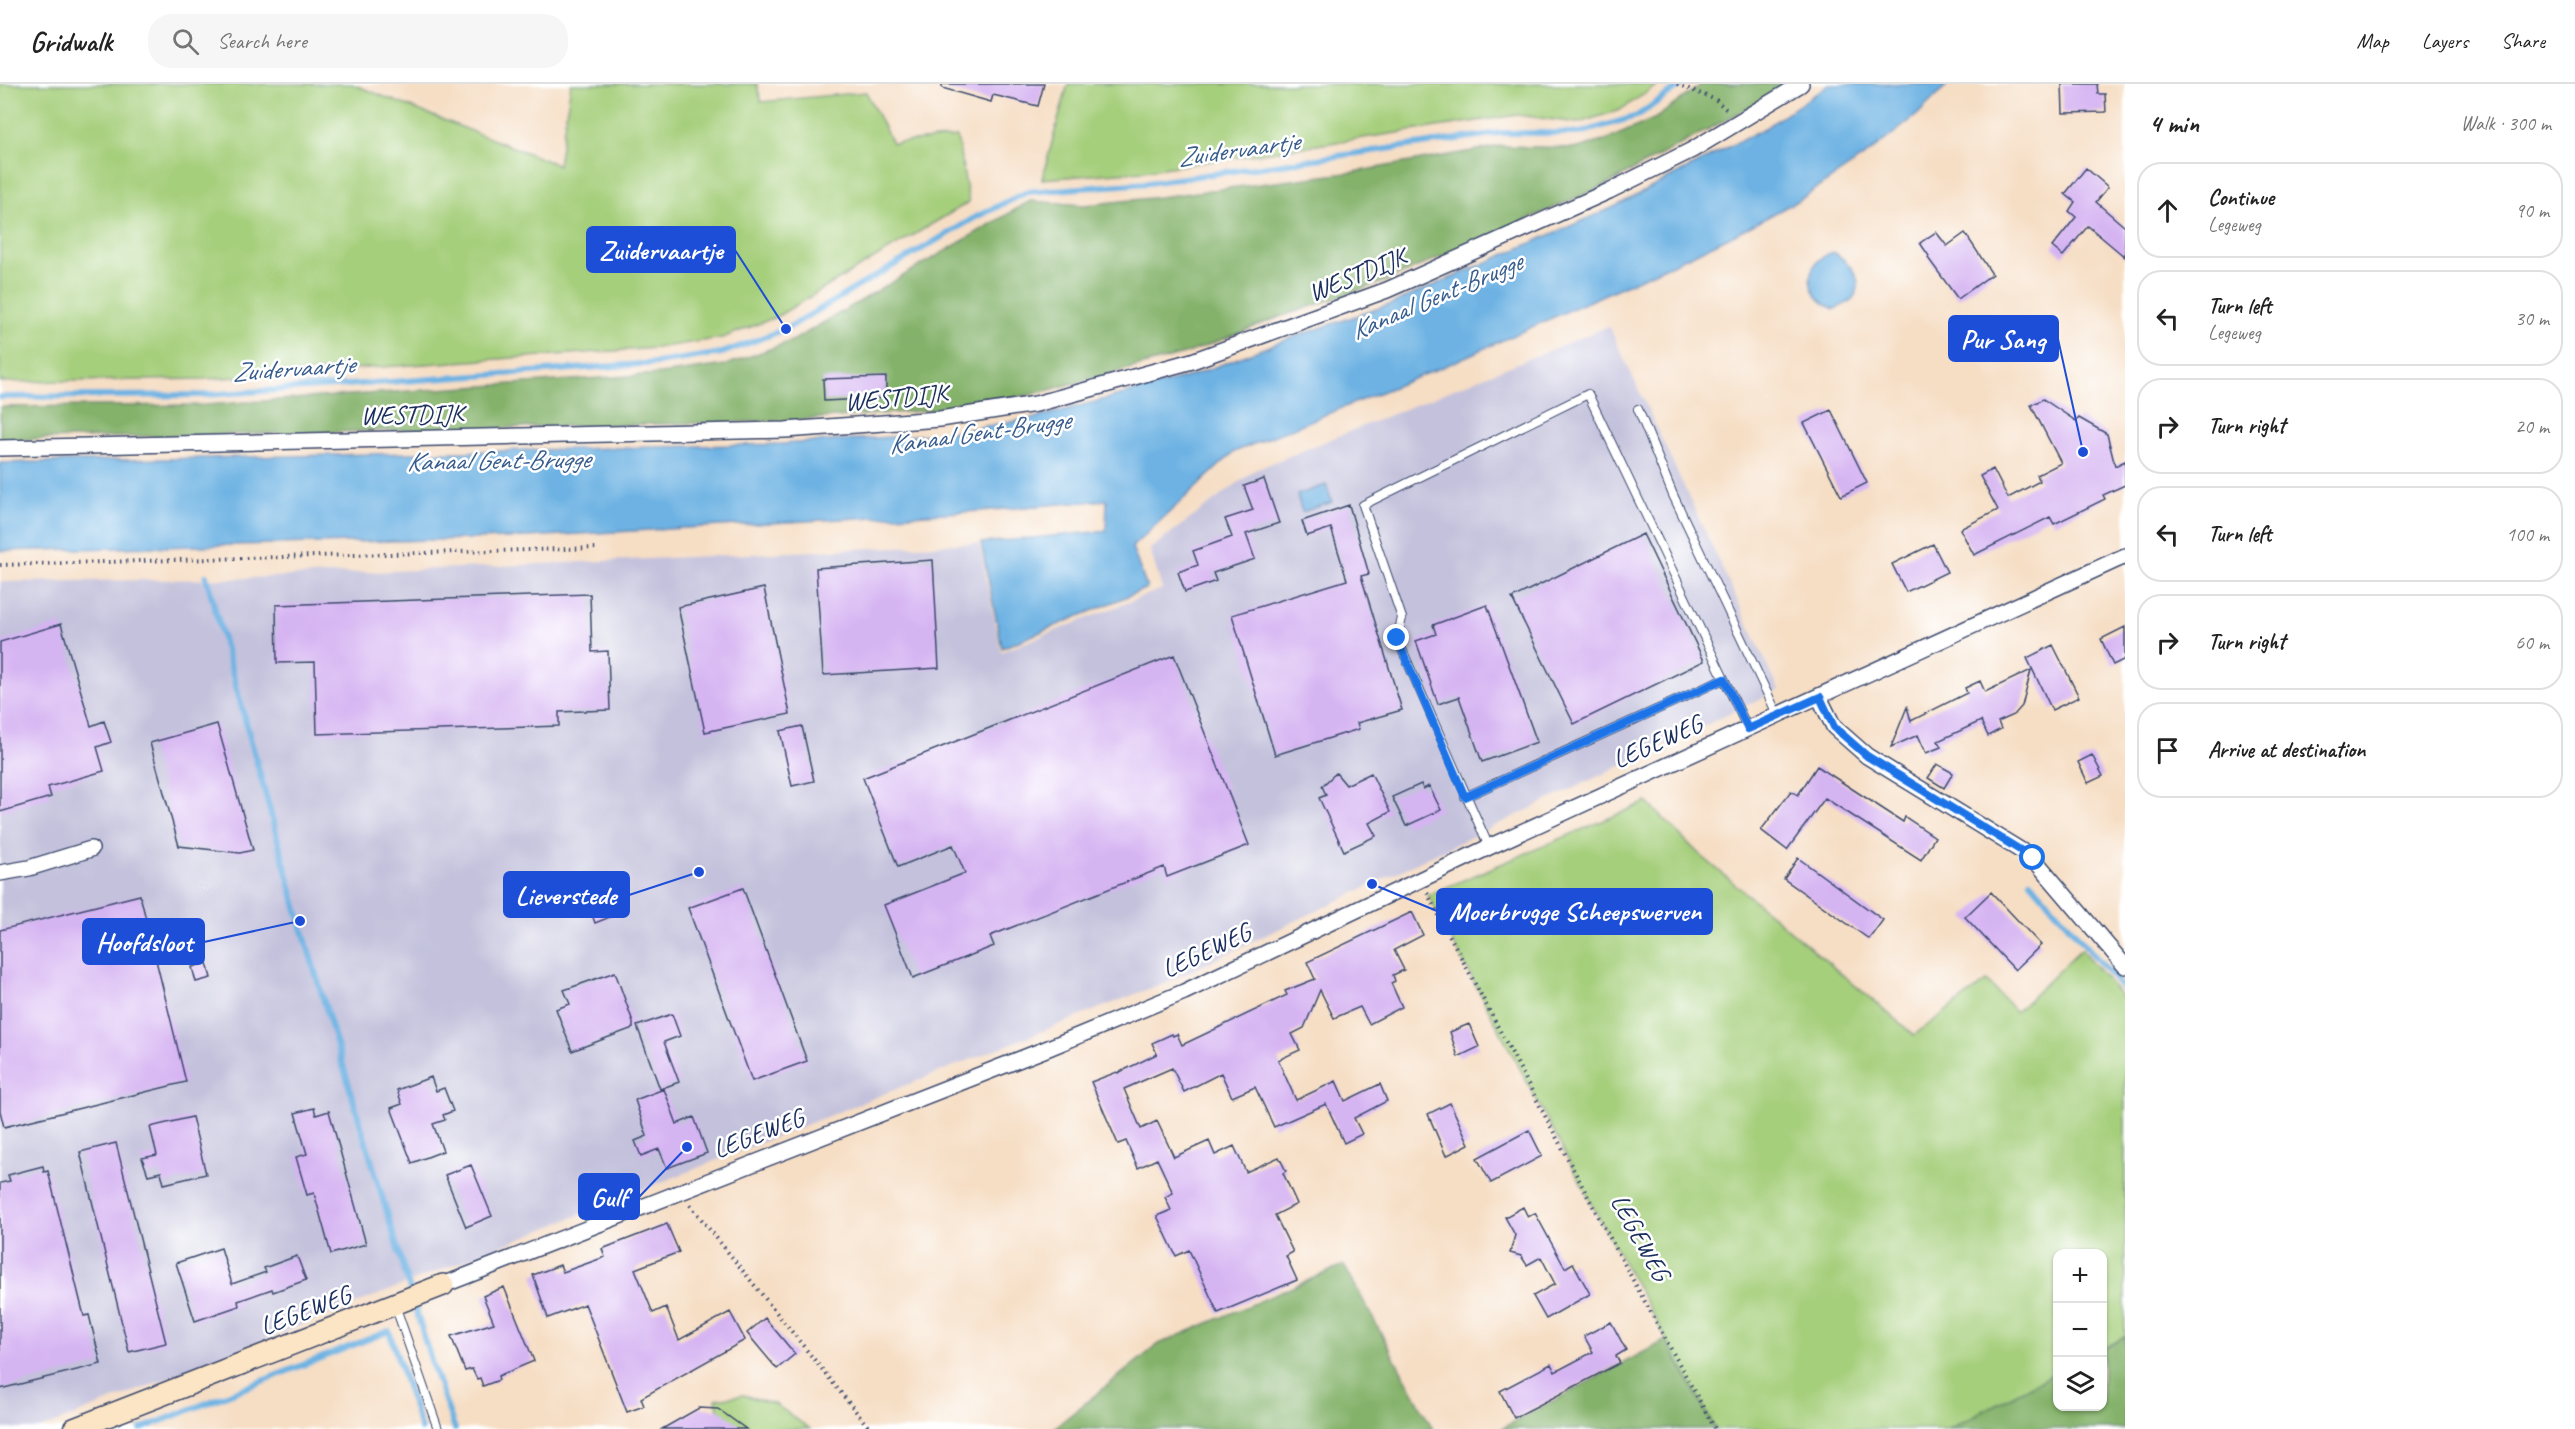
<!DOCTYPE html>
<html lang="en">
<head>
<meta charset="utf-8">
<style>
  body { margin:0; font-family:Caveat,sans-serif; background:#f6f6f6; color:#222 }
  .controls { position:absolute; right:18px; bottom:18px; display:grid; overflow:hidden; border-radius:12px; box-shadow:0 2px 4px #0004 }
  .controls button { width:54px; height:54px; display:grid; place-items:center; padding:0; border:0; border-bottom:2px solid #e0e0e0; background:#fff; color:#222; font:30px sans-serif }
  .stop { position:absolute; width:18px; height:18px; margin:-14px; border:4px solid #1a73e8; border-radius:50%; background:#fff }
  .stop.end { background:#1a73e8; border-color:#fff; box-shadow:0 2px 6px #0008 }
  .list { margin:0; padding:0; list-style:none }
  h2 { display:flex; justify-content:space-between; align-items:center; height:78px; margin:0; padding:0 24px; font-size:26px }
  h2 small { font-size:20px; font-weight:400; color:#767676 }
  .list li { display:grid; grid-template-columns:39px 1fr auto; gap:18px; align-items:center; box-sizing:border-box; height:96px; margin:0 12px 12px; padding:0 12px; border:2px solid #e0e0e0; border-radius:24px }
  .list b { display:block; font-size:22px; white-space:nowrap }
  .list p { margin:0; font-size:20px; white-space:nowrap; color:#767676 }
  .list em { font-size:20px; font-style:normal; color:#767676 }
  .icon { flex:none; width:33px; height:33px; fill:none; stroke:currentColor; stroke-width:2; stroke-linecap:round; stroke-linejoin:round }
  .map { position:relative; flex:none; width:2125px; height:1345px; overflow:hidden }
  header { display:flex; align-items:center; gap:36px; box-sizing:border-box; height:84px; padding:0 30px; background:#fff; border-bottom:2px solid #e0e0e0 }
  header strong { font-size:28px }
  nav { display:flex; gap:33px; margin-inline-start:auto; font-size:21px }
  .search { width:420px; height:54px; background:#f6f6f6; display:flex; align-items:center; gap:15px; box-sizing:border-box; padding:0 21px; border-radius:24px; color:#767676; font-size:22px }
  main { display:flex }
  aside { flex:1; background:#fff }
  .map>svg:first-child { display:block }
  .industrial { fill:#c3c1db }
  .green { fill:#a6cf7b; stroke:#607f6c; stroke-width:1.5 }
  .forest { fill:#84b26b; stroke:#507064; stroke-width:1.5 }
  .water { fill:#6db2e3; stroke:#4470a0; stroke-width:1.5 }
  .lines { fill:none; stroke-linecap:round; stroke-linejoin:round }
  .stream { stroke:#6db2e3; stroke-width:6 }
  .building { fill:#d5b4f2 }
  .lane-casing { stroke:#3c496d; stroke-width:10 }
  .street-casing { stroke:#3c496d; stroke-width:18 }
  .secondary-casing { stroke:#3c496d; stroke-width:24 }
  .path { stroke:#3c496d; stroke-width:4; stroke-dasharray:1.5 4.5; stroke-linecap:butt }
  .lane { stroke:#fff; stroke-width:8 }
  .street { stroke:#fff; stroke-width:15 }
  .secondary { stroke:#fce5c4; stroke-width:21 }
  .route { stroke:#1a73e8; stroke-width:8 }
  .labels { text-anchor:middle; stroke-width:5; stroke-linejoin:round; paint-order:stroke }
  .street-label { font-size:26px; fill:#1b2f5e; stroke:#fff }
  .water-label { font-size:27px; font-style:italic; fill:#385d8d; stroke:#fff }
  .leader { fill:none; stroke:#1d4ed8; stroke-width:2 }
  .callout-dot { fill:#1d4ed8; stroke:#fff; stroke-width:2 }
  .callout { fill:#1d4ed8; stroke:#1d4ed8; stroke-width:2 }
  .callout-label { font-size:27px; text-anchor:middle; font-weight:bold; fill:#fff }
</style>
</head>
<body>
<header>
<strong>Gridwalk</strong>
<div class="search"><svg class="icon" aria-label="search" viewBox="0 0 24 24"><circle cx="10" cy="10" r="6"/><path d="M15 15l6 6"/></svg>Search here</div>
<nav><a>Map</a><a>Layers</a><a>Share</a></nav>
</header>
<main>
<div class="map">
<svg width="2125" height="1345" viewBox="0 0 2125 1345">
  <rect width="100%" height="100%" fill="#fff"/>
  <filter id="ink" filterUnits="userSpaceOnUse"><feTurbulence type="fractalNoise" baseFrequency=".0167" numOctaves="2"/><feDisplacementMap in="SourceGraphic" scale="12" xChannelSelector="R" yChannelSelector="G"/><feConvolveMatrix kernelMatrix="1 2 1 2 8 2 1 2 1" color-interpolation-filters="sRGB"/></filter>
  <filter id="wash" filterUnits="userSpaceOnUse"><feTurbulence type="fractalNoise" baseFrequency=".008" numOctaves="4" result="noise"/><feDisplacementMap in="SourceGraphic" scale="24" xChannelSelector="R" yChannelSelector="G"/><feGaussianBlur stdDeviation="1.35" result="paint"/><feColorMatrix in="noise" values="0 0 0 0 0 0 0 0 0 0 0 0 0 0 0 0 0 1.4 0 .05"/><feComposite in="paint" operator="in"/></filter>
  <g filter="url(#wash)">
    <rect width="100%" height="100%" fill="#f6dec5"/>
    <!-- industrial -->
    <path class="industrial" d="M1609,242L1779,606L1176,894L40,1345H0V498L229,495L979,459L1001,568L1162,505L1150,465L1255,386Z"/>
    <!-- green -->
    <path class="green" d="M0,0H352L558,81L571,0H757L761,18L866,8L892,59L957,53L969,118L776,233L722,254L656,264L207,295L0,298Z
      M1068,0H1659L1620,26L1578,39L1517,31L1143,87L1042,95Z
      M1647,718L1698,769L1914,951L1987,897L2016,928L2081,865L2125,917V1253L2103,1265L2102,1170H2058L2057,1288L1949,1345H1716L1605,1145L1428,811Z
      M743,1311L775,1320L810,1345H737L718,1325L716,1315Z"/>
    <!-- forest -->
    <path class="forest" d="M1702,0H1792L1604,102L1383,198L1277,234L1188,269L1030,311L935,326L780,337L0,356V323L205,321L660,290L726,281L794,256L1030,117L1085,121L1151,114L1354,88L1500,62L1578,64L1606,56L1656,34Z
      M1344,1181L1433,1345H1053L1159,1260Z
      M2125,1253V1345H1949L2057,1288L2058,1322H2102L2103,1265Z
      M1666,1256L1715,1345H1501Z"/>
    <!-- water -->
    <path class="water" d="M1830,0H1948L1917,31L1865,72L1804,113L1751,142L1690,172L1445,282L1234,368L1132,463L1147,504L1002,564L981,459L1106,447L1107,416L980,427L510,454L0,467V379L781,360L938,350L1035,334L1194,291L1285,256L1391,220L1614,123L1765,44Z
      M1833,168C1861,185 1871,213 1834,225C1804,212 1801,180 1833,168Z
      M1326,401L1332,418L1302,428L1297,411Z"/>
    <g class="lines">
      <!-- stream -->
      <path class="stream" d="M0,313L205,311L657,279L722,269L786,245L976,133L1027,108L1148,99L1500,49H1580L1637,32L1683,0
        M206,492L300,837L433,1283L455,1345
        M2030,797L2125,907
        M141,1345L389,1247L421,1345"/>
    </g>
    <g id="blocks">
      <!-- building -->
      <path class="building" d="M942,0H1044L1038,22L993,11L991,18L942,4Z
        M2062,0H2097L2098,10H2105L2106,28L2063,29Z
        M2086,84L2108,103L2096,118L2125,143V173L2088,142L2063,172L2052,163L2076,133L2069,127L2075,118L2065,110Z
        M1936,148L1947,162L1965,149L1992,190L1958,215L1928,174L1929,172L1920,159Z
        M886,293V314L824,317L823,295Z
        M2043,315L2076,337L2079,334L2107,350L2115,382L2125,377V401L2103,411L2105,415L2054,440L2050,433L1974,471L1960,445L1998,426L1980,392L1993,385L2008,414L2040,397L2037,391L2061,379L2031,321Z
        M1831,326L1867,399L1841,412L1804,339Z
        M1264,395L1279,439L1246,450L1255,475L1213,489L1216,497L1185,508L1178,488L1198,481L1193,467L1232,453L1225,435L1253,426L1244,402Z
        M1349,421L1369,490L1361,492L1402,626L1357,639L1359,645L1275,671L1232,531L1347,496L1331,444L1307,452L1302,437Z
        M1643,450L1704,577L1574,640L1512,514Z
        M1933,460L1947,488L1906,508L1892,480Z
        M933,476L939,584L823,591L816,484Z
        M764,504L790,630L705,648L678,523Z
        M590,510L592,568L608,567L610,626L559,628V642L317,650L315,578L277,579L276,521Z
        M1487,521L1537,658L1482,678L1459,613L1438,620L1416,557L1436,550L1433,541Z
        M61,540L91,642L104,637L111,658L97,663L104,687L48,703L51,713L0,728V558Z
        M2125,543V575L2113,581L2101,555Z
        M2053,561L2079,613L2052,626L2027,574Z
        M1174,571L1249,761L1167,793L1164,783L990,852L994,862L913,894L884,821L965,789L953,761L898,783L863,694Z
        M2031,586L2022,622L2014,631L1998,638L2001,645L1988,652L1981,637L1938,657L1941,663L1926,669L1918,651L1891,663L1907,623L1911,637L1967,609L1965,604L1980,597L1985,608Z
        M217,640L253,766L240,769L179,762L150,659Z
        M802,642L814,697L792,702L780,647Z
        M2092,671L2103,692L2088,699L2078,678Z
        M1937,680L1953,689L1944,704L1928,694Z
        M1817,682L1903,738L1905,733L1935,753L1921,776L1825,714L1787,766L1761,746L1791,707L1798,711Z
        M1336,689L1346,701L1371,689L1390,728L1369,739L1376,752L1344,767L1319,714L1326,711L1322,702Z
        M1421,700L1423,705L1429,702L1441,726L1406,742L1392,713Z
        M1798,774L1883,836L1869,855L1784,795Z
        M743,804L807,977L752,997L688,824Z
        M1991,808L2041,861L2015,886L1965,833Z
        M607,809L615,831L595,839L587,816Z
        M140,811L186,998L4,1043L0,1027V846Z
        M1412,828L1423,851L1394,866L1404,886L1393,891L1395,897L1391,899L1402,923L1369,940L1360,923L1334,934L1320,906L1304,944L1292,950L1300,966L1278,976L1296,1016L1336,997L1345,1017L1380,1000L1387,1017L1354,1034L1362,1050L1344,1059L1326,1020L1274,1043L1255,1003L1232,1013L1221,989L1184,1008L1172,984L1124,1005L1141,1045L1157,1037L1174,1073L1209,1057L1215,1071L1234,1062L1246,1088L1279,1073L1286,1087L1283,1089L1297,1120L1275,1131L1293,1168L1286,1172L1297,1196L1218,1229L1189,1166L1176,1172L1157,1132L1171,1126L1165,1113L1173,1109L1157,1075L1138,1084L1126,1057L1118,1060L1091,998L1117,988L1118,989L1157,970L1152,959L1172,950L1173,952L1177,950L1182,961L1287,911L1285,907L1315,895L1307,878Z
        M207,879L211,894L196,898L192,883Z
        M615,888L633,938V944L572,967L556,925L570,920L564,906Z
        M672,930L680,952L664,958L679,998L660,1005L637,942Z
        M1469,940L1479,963L1458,973L1450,948Z
        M431,993L436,1007L444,1004L453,1027L443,1031L445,1036L433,1040L443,1067L412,1079L391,1024L402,1020L397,1006Z
        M664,1005L677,1040L694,1033L707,1069L667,1084L659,1065L641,1072L635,1057L647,1052L635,1016Z
        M1450,1019L1469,1060L1446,1072L1428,1030Z
        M314,1024L316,1031L329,1027L366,1160L331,1170L314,1109L307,1111L296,1073L307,1070L295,1029Z
        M192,1033L206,1090L164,1100L161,1088L148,1091L142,1074L157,1071L150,1043Z
        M1529,1046L1542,1072L1491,1099L1477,1074Z
        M116,1059L166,1259L129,1268L80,1068Z
        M471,1081L492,1132L466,1143L445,1091Z
        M43,1082L44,1088L48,1087L84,1232L89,1231L101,1280L0,1305V1099L10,1097L8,1091Z
        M1523,1123L1528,1133L1535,1129L1565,1184L1573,1179L1590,1210L1546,1235L1533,1212L1555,1200L1541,1173L1527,1181L1521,1172L1510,1169L1515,1151L1505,1133Z
        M667,1140L679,1168L635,1185L653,1229L666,1223L679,1256L730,1228L745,1256L641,1314L644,1322L627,1328L585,1220L548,1234L533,1191L560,1181L563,1188L605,1173L602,1165Z
        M221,1164L232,1200L266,1188L264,1184L297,1172L306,1196L273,1208L272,1205L238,1217L239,1222L195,1237L176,1179Z
        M504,1203L534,1277L498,1292L499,1296L483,1302L480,1294L477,1295L472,1285L465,1287L451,1252L494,1239L483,1212Z
        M765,1234L795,1270L777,1285L747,1249Z
        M1611,1238L1626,1266L1616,1272L1620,1279L1514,1334L1500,1307L1551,1280L1555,1288L1593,1268L1584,1252Z
        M699,1324L718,1325L746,1345H662Z"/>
    </g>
  </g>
  <g filter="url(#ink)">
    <use href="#blocks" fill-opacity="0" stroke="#3c496d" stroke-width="1.5"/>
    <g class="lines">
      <!-- lane casing -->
      <g class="lane-casing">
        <path id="lane" d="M1638,325L1673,411L1778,632
          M1465,713L1724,595
          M1489,763L1397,554L1402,534L1363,421L1588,310L1748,645
          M395,1221L438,1345"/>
      </g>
      <!-- street casing -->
      <g class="street-casing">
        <path id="street" d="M0,364L785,346L940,335L1036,320L1192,277L1387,206L1609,107L1692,66L1801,0
          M1819,613L1834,643L1867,672L2033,774L2125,882
          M0,789L29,784L91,765
          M443,1201L1046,965L1184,908L1489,763L2125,472"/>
      </g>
      <!-- secondary casing -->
      <g class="secondary-casing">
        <path id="secondary" d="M74,1345L443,1201"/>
      </g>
      <!-- path -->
      <path class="path" d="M1677,0L1716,16L1728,27
        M0,481L599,464
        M1427,809L1605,1145L1715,1345
        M690,1121L870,1345"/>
      <!-- lane -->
      <use href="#lane" class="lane"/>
      <!-- street -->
      <use href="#street" class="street"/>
      <!-- secondary -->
      <use href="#secondary" class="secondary"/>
    </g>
  </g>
  <g class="lines" filter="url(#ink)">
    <!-- route -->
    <path class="route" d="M1397,554L1465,713L1724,595L1748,645L1820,613L1834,643L1867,672L2033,774"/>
  </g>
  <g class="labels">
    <!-- street labels -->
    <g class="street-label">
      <text transform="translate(1357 190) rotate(-22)" y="9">WESTDIJK</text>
      <text transform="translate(896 313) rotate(-5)" y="9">WESTDIJK</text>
      <text transform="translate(412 330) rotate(-1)" y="9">WESTDIJK</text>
      <text transform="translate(1657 657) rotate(-24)" y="9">LEGEWEG</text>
      <text transform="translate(1206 866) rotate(-25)" y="9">LEGEWEG</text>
      <text transform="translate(758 1049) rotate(-21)" y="9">LEGEWEG</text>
      <text transform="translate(1641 1153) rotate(61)" y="9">LEGEWEG</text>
      <text transform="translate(305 1226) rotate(-21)" y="9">LEGEWEG</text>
    </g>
    <!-- water labels -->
    <g class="water-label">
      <text transform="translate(1238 65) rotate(-8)" y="9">Zuidervaartje</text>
      <text transform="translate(1436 212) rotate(-23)" y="9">Kanaal Gent-Brugge</text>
      <text transform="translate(293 284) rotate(-4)" y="9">Zuidervaartje</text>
      <text transform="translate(979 348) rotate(-8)" y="9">Kanaal Gent-Brugge</text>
      <text transform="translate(498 376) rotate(-1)" y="9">Kanaal Gent-Brugge</text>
    </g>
  </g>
  <!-- callouts -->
  <path class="leader" d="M786 245L735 166M2083 368L2058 255M699 788L629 811M1372 800L1437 827M300 837L204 858M687 1063L639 1113"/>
  <g class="callout-dot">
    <circle cx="786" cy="245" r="6"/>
    <circle cx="2083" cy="368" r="6"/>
    <circle cx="699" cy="788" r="6"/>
    <circle cx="1372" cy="800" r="6"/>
    <circle cx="300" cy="837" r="6"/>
    <circle cx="687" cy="1063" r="6"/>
  </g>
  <g class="callout">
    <rect x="587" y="143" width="148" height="45" rx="6"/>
    <rect x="1949" y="232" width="109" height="45" rx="6"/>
    <rect x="504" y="788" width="125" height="45" rx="6"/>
    <rect x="1437" y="805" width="275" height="45" rx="6"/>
    <rect x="83" y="835" width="121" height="45" rx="6"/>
    <rect x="579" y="1090" width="60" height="45" rx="6"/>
  </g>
  <g class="callout-label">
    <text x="661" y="175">Zuidervaartje</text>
    <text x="2003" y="264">Pur Sang</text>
    <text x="566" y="820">Lieverstede</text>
    <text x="1575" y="836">Moerbrugge Scheepswerven</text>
    <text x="144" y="867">Hoofdsloot</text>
    <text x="609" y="1122">Gulf</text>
  </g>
</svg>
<div class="controls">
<button>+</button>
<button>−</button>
<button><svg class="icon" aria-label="layers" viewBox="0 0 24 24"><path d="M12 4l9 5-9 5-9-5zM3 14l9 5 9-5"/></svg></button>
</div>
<div class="stop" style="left:2033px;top:774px"></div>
<div class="stop end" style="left:1397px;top:554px"></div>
</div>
<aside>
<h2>4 min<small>Walk · 300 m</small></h2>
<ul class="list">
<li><svg class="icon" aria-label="ahead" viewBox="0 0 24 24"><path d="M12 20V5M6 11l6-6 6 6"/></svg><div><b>Continue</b><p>Legeweg</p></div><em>90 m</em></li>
<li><svg class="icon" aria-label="left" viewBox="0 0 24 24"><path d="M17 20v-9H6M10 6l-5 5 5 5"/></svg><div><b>Turn left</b><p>Legeweg</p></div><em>30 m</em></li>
<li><svg class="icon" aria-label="right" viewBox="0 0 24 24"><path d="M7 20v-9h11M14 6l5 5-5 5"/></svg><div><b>Turn right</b></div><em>20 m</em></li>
<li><svg class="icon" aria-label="left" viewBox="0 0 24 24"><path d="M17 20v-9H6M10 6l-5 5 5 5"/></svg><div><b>Turn left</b></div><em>100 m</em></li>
<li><svg class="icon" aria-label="right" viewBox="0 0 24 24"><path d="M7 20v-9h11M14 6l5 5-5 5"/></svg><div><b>Turn right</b></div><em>60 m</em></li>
<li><svg class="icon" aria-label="arrive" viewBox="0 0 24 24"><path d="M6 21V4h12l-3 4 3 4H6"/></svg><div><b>Arrive at destination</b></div></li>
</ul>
</aside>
</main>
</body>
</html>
